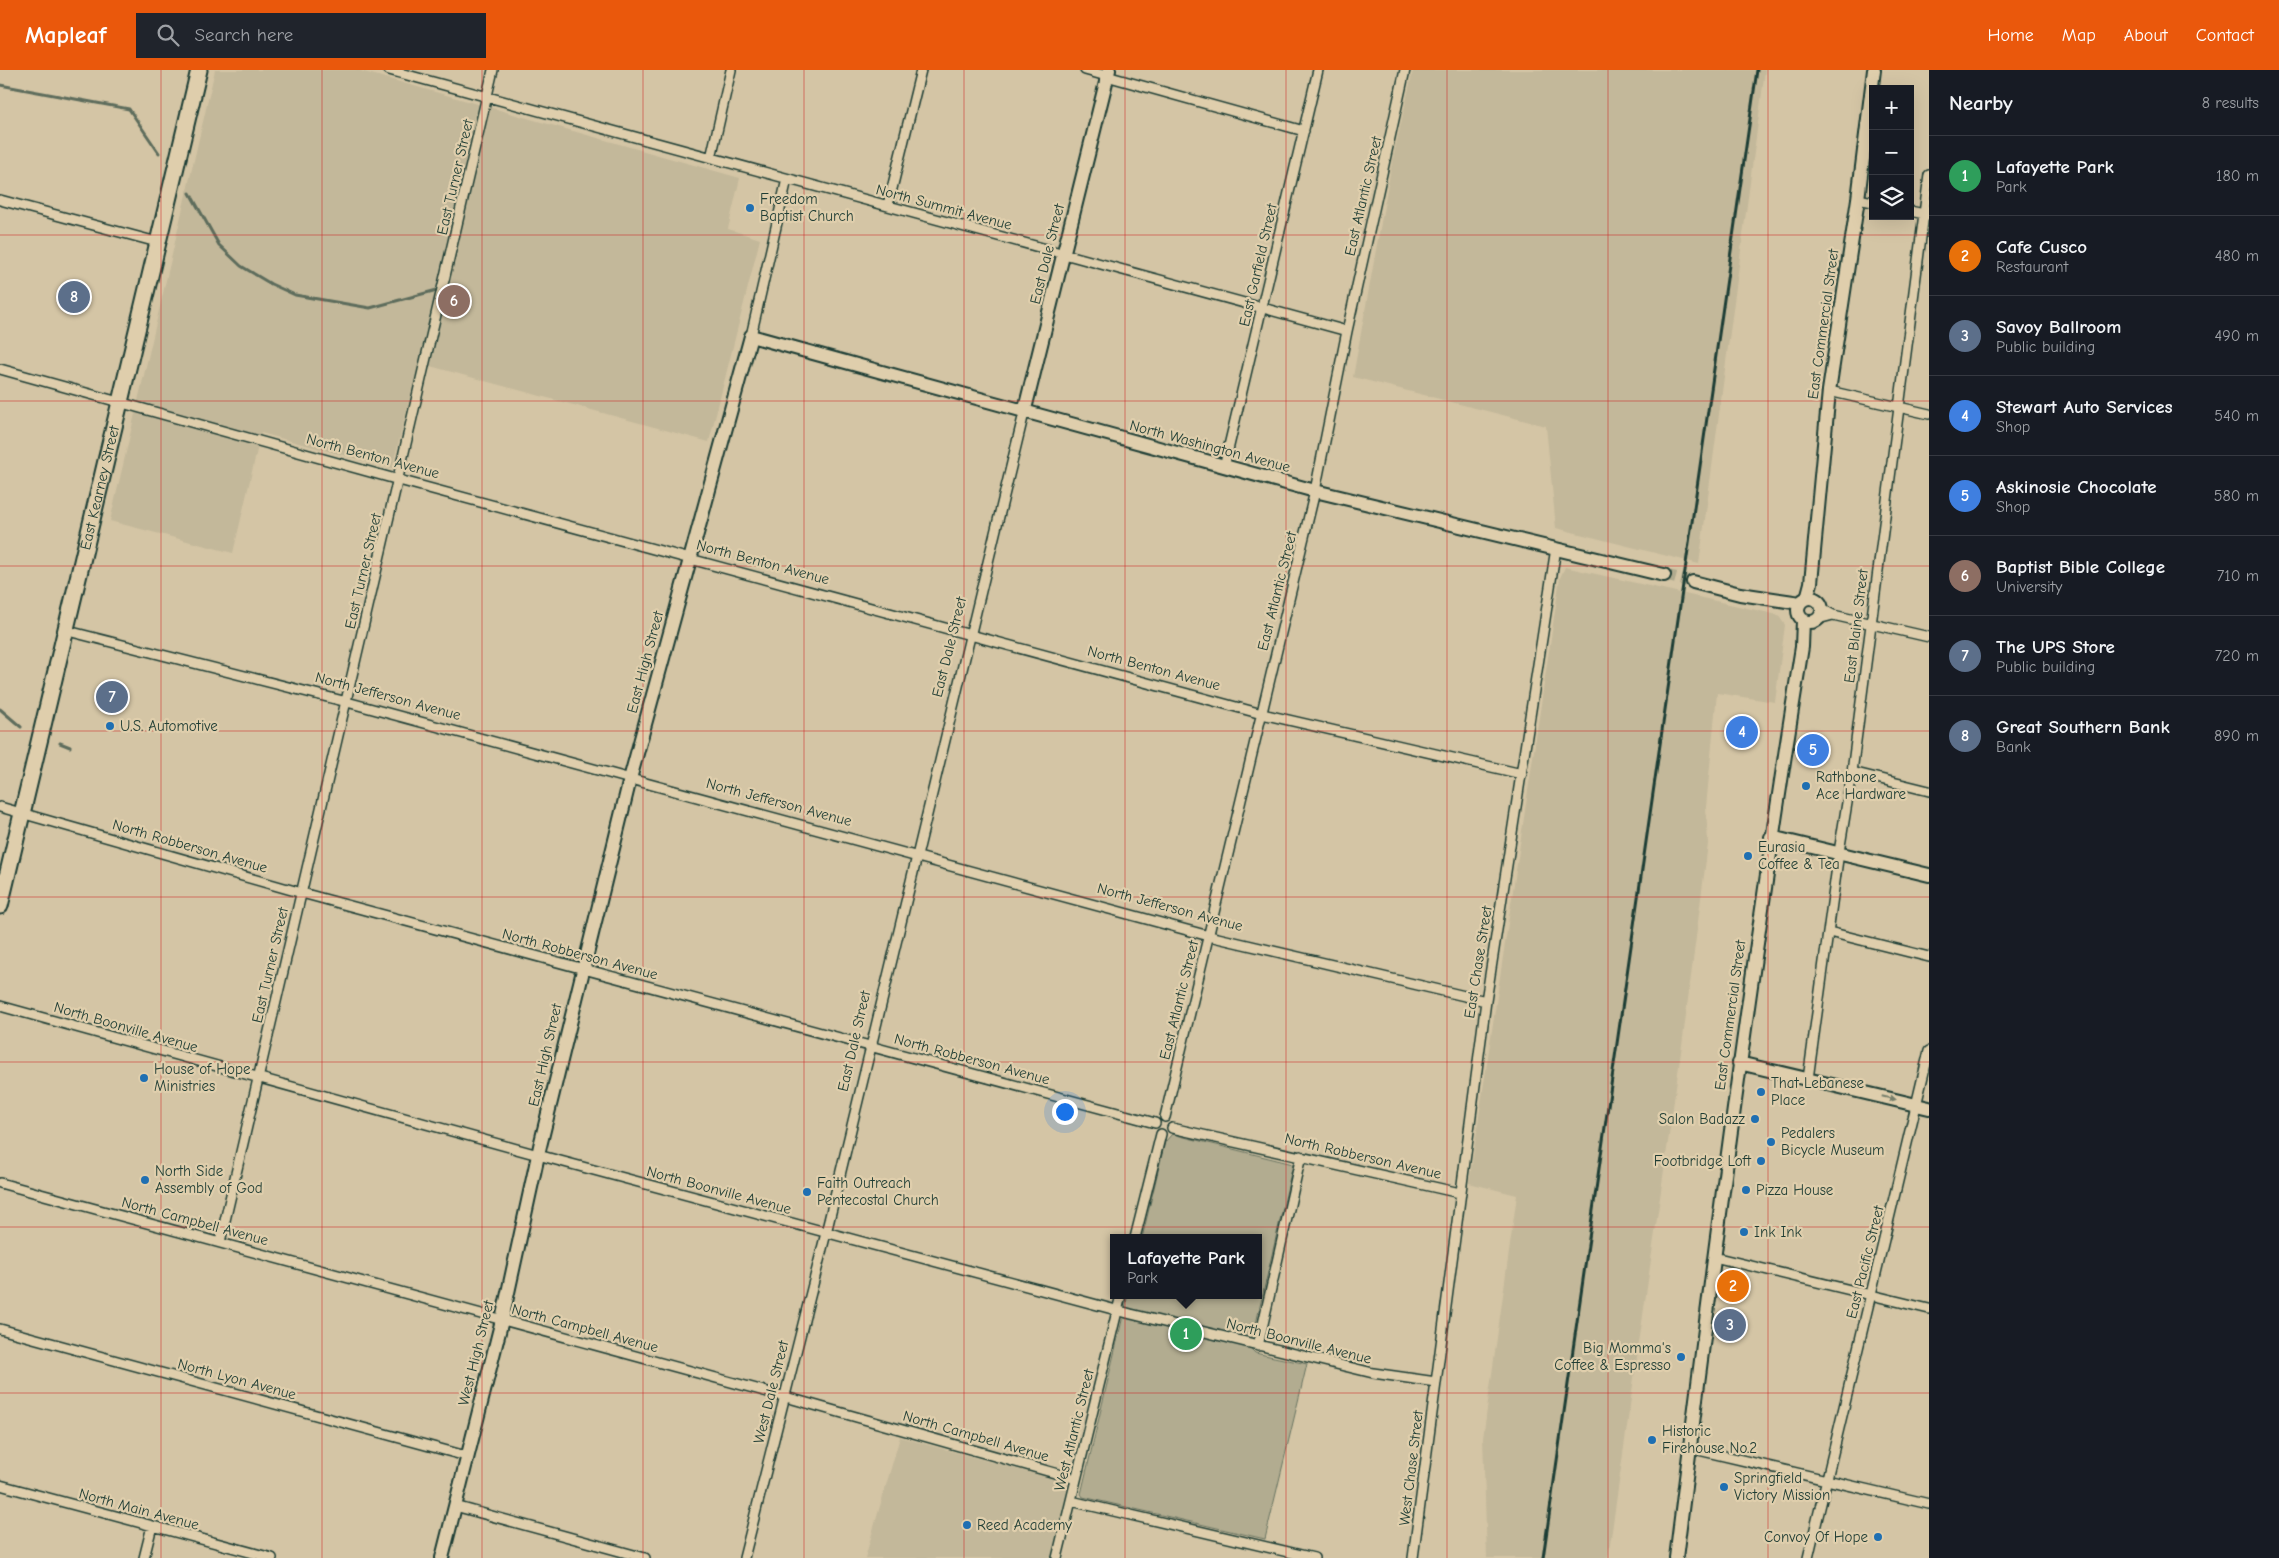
<!DOCTYPE html>
<html lang="en">
<head>
<meta charset="utf-8">
<style>
  body { margin:0; font-family:"Comic Neue",sans-serif; background:#20242c; color:#f1f3f6 }
  .controls { position:absolute; right:15px; top:15px; display:grid; overflow:hidden; border-radius:0px; box-shadow:0 5px 20px #0002 }
  .controls button { width:45px; height:45px; display:grid; place-items:center; padding:0; border:0; border-bottom:1px solid #363941; background:#171b24; color:#f1f3f6; font:25px sans-serif }
  .you { position:absolute; left:1064px; top:1041px; width:18px; height:18px; margin:-12px; border:4px solid #fff; border-radius:50%; background:#1a73e8; box-shadow:0 0 0 8px #1a73e833 }
  .badge { display:grid; place-items:center; width:32px; height:32px; border-radius:50%; background:#ea580c; color:#fff; font-size:16px; font-weight:700 }
  .pin { position:absolute; translate:-50% -50%; border:2px solid #fff; box-shadow:0 1px 5px #0006 }
  .popup { position:absolute; left:1110px; top:1164px; width:152px; height:65px; box-sizing:border-box; display:grid; place-content:center; border-radius:0px; background:#171b24; filter:drop-shadow(0 1px 4px #0005); font-size:16px; white-space:nowrap; color:#9ea1a6 }
  .popup b { font-size:19px; color:#f1f3f6 }
  .popup::after { content:''; position:absolute; left:50%; top:100%; margin-left:-10px; border:10px solid transparent; border-top-color:#171b24 }
  .list { margin:0; padding:0; list-style:none }
  h2 { display:flex; justify-content:space-between; align-items:center; height:65px; margin:0; padding:0 20px; font-size:21px }
  h2 small { font-size:16px; font-weight:400; color:#9ea1a6 }
  .list li { display:grid; grid-template-columns:32px 1fr auto; gap:15px; align-items:center; box-sizing:border-box; height:80px; padding:0 20px; border-top:1px solid #363941 }
  .list b { display:block; font-size:19px; white-space:nowrap }
  .list p { margin:0; font-size:16px; white-space:nowrap; color:#9ea1a6 }
  .list em { font-size:16px; font-style:normal; color:#9ea1a6 }
  .icon { flex:none; width:28px; height:28px; fill:none; stroke:currentColor; stroke-width:2; stroke-linecap:round; stroke-linejoin:round }
  .map { position:relative; flex:none; width:1929px; height:1488px; overflow:hidden }
  header { display:flex; align-items:center; gap:30px; box-sizing:border-box; height:70px; padding:0 25px; background:#ea580c; color:#fff }
  header strong { font-size:24px }
  nav { display:flex; gap:28px; margin-inline-start:auto; font-size:18px }
  .search { width:350px; height:45px; background:#20242c; display:flex; align-items:center; gap:12px; box-sizing:border-box; padding:0 18px; border-radius:0px; color:#9ea1a6; font-size:19px }
  main { display:flex }
  aside { flex:1; background:#171b24 }
  .map>svg:first-child { display:block }
  .built { fill:#c3b89a }
  .green { fill:#b2ac90; stroke:#687462 }
  .lines { fill:none; stroke-linecap:round; stroke-linejoin:round }
  .stream { stroke:#5d6c5b; stroke-width:3 }
  .secondary-tunnel { stroke:#b0aa8e; stroke-width:12; stroke-dasharray:12 6; stroke-linecap:butt }
  .street-casing { stroke:#1f3d34; stroke-width:12 }
  .secondary-casing { stroke:#1f3d34; stroke-width:16 }
  .primary-casing { stroke:#1f3d34; stroke-width:19 }
  .street { stroke:#dfceac; stroke-width:9 }
  .secondary { stroke:#dfceac; stroke-width:12 }
  .primary { stroke:#dfceac; stroke-width:15 }
  .rail { stroke:#1f3d34; stroke-width:3 }
  .oneway { fill:#757e6a }
  .grid { fill:none; stroke:#cd2929; stroke-width:1; stroke-opacity:0.55 }
  .poi-dot { fill:#1f6fb2; stroke:#dfceac; stroke-width:2 }
  .labels { text-anchor:middle; stroke-width:4.5; stroke-linejoin:round; paint-order:stroke }
  .street-label { font-size:15px; fill:#1f3d34; stroke:#dfceac }
  .poi-label { font-size:15px; fill:#1f3d34; stroke:#dfceac; text-anchor:start }
</style>
</head>
<body>
<header>
<strong>Mapleaf</strong>
<div class="search"><svg class="icon" aria-label="search" viewBox="0 0 24 24"><circle cx="10" cy="10" r="6"/><path d="M15 15l6 6"/></svg>Search here</div>
<nav><a>Home</a><a>Map</a><a>About</a><a>Contact</a></nav>
</header>
<main>
<div class="map">
<svg width="1929" height="1488" viewBox="0 0 1929 1488">
  <rect width="100%" height="100%" fill="#d4c5a5"/>
  <filter id="ink" filterUnits="userSpaceOnUse"><feTurbulence type="fractalNoise" baseFrequency=".02" numOctaves="2"/><feDisplacementMap in="SourceGraphic" scale="10" xChannelSelector="R" yChannelSelector="G"/><feConvolveMatrix kernelMatrix="1 2 1 2 8 2 1 2 1" color-interpolation-filters="sRGB"/></filter>
  <g filter="url(#ink)">
    <!-- built -->
    <path class="built" d="M215,0H357L740,108L728,159L760,169L709,372L419,293L392,398L261,363L233,483L110,451Z
      M1413,0H1765L1699,494L1556,458L1546,356L1353,307L1392,92Z
      M1565,497L1778,545L1785,555L1775,632L1717,623L1706,737L1708,774L1683,968L1608,1488H1487L1483,1368L1517,1125L1469,1113L1560,508Z
      M900,1367L1061,1411L1067,1421L1051,1488H865Z"/>
    <!-- green -->
    <path class="green" d="M1172,1064L1293,1094L1251,1275L1252,1280L1255,1283L1307,1294L1265,1469L1083,1427L1081,1424L1128,1225H1258V1168H1142L1165,1072Z"/>
    <g class="lines">
      <!-- stream -->
      <path class="stream" d="M0,15L129,39L159,83
        M190,123L219,175L241,196L271,214L295,225L370,238L437,220
        M0,639L21,657
        M60,673L70,677"/>
      <!-- secondary-tunnel -->
      <path class="secondary-tunnel" d="M1664,505L1693,512"/>
      <!-- street casing -->
      <g class="street-casing">
        <path id="street" d="M389,0L1347,261
          M1085,0L1304,61
          M711,88L731,0
          M1858,129L1873,132
          M0,130L157,172
          M888,135L921,0
          M1910,141L1929,145
          M751,266L787,109
          M0,299L399,410L1262,644L1522,704
          M1829,321L1929,344
          M1224,397L1318,0
          M1822,539L1833,545L1929,567
          M1818,549L1833,545
          M64,560L347,632L1209,866L1486,931
          M1852,702L1929,721
          M0,737L302,823L1155,1053
          M1829,862L1929,887
          M0,936L549,1088L1131,1244L1373,1303L1436,1312
          M1808,1009L1839,782L1852,702L1929,105
          M1165,1047L1315,421L1347,261L1405,0
          M1172,1058L1460,1123
          M0,1113L775,1324L1076,1409
          M1135,1168L1161,1064
          M220,1172L493,0
          M1714,1187L1929,1239
          M0,1259L466,1386
          M1258,1276L1301,1086
          M1690,1378L1929,1434
          M0,1415L272,1488
          M1071,1431L1314,1488
          M455,1436L645,1488
          M144,1488L152,1456
          M744,1488L826,1163L1024,343
          M1057,1488L1121,1225
          M1413,1488L1486,931L1556,478
          M1808,1488L1929,981"/>
      </g>
      <!-- secondary casing -->
      <g class="secondary-casing">
        <path id="secondary" d="M1024,343L1109,0
          M1693,512L1740,524L1800,533
          M1798 540a12 12 0 1 1 24 0a12 12 0 1 1-24 0Z
          M1807,528L1811,513L1829,321L1858,129L1874,0
          M1771,767L1929,805
          M1739,993L1929,1038
          M442,1488L502,1250L540,1076L630,709L751,266L1315,421L1664,505
          M1676,1488C1714,1184 1753,880 1802,577L1803,550"/>
      </g>
      <!-- primary casing -->
      <g class="primary-casing">
        <g id="primary">
          <path id="s1" d="M0,836L199,0"/>
        </g>
      </g>
      <!-- street -->
      <use href="#street" class="street"/>
      <!-- secondary -->
      <use href="#secondary" class="secondary"/>
      <!-- primary -->
      <use href="#primary" class="primary"/>
      <!-- rail -->
      <path class="rail" d="M1543,1488L1757,0"/>
    </g>
    <!-- one-way arrows -->
    <defs><path id="oneway-solid" d="M-6-.8H1V-3.2L6.5 0L1 3.2V.8H-6Z" transform="scale(1.25)"/></defs>
    <use class="oneway" href="#oneway-solid" transform="translate(1889 1028) rotate(13)"/>
  </g>
  <!-- grid -->
  <path class="grid" d="M161,0V1488M322,0V1488M482,0V1488M643,0V1488M804,0V1488M964,0V1488M1125,0V1488M1286,0V1488M1447,0V1488M1608,0V1488M1768,0V1488M0,165H1929M0,331H1929M0,496H1929M0,661H1929M0,827H1929M0,992H1929M0,1157H1929M0,1323H1929"/>
  <!-- markers -->
  <g class="poi-dot">
    <circle cx="750" cy="138" r="5"/>
    <circle cx="110" cy="656" r="5"/>
    <circle cx="1806" cy="716" r="5"/>
    <circle cx="1748" cy="786" r="5"/>
    <circle cx="144" cy="1008" r="5"/>
    <circle cx="1761" cy="1022" r="5"/>
    <circle cx="1755" cy="1049" r="5"/>
    <circle cx="1771" cy="1072" r="5"/>
    <circle cx="1761" cy="1091" r="5"/>
    <circle cx="145" cy="1110" r="5"/>
    <circle cx="1746" cy="1120" r="5"/>
    <circle cx="807" cy="1122" r="5"/>
    <circle cx="1744" cy="1162" r="5"/>
    <circle cx="1681" cy="1287" r="5"/>
    <circle cx="1652" cy="1370" r="5"/>
    <circle cx="1724" cy="1417" r="5"/>
    <circle cx="967" cy="1455" r="5"/>
    <circle cx="1878" cy="1467" r="5"/>
  </g>
  <g class="labels">
    <!-- street labels -->
    <g class="street-label">
      <text transform="translate(455 107) rotate(-77)" y="5">East Turner Street</text>
      <text transform="translate(1363 126) rotate(-77)" y="5">East Atlantic Street</text>
      <text transform="translate(944 137) rotate(15)" y="5">North Summit Avenue</text>
      <text transform="translate(1047 184) rotate(-76)" y="5">East Dale Street</text>
      <text transform="translate(1258 195) rotate(-77)" y="5">East Garfield Street</text>
      <text transform="translate(1823 254) rotate(-82)" y="5">East Commercial Street</text>
      <text transform="translate(1210 376) rotate(15)" y="5">North Washington Avenue</text>
      <text transform="translate(373 386) rotate(15)" y="5">North Benton Avenue</text>
      <text dy="5" stroke="none"><textPath href="#s1" startOffset="430">East Kearney Street</textPath></text>
      <text transform="translate(763 492) rotate(15)" y="5">North Benton Avenue</text>
      <text transform="translate(363 501) rotate(-77)" y="5">East Turner Street</text>
      <text transform="translate(1277 521) rotate(-76)" y="5">East Atlantic Street</text>
      <text transform="translate(1856 556) rotate(-83)" y="5">East Blaine Street</text>
      <text transform="translate(949 577) rotate(-76)" y="5">East Dale Street</text>
      <text transform="translate(645 592) rotate(-75)" y="5">East High Street</text>
      <text transform="translate(1154 598) rotate(15)" y="5">North Benton Avenue</text>
      <text transform="translate(388 626) rotate(15)" y="5">North Jefferson Avenue</text>
      <text transform="translate(779 732) rotate(15)" y="5">North Jefferson Avenue</text>
      <text transform="translate(190 776) rotate(16)" y="5">North Robberson Avenue</text>
      <text transform="translate(1170 837) rotate(15)" y="5">North Jefferson Avenue</text>
      <text transform="translate(580 884) rotate(15)" y="5">North Robberson Avenue</text>
      <text transform="translate(1478 892) rotate(-81)" y="5">East Chase Street</text>
      <text transform="translate(270 895) rotate(-77)" y="5">East Turner Street</text>
      <text transform="translate(1179 930) rotate(-76)" y="5">East Atlantic Street</text>
      <text transform="translate(1730 945) rotate(-82)" y="5">East Commercial Street</text>
      <text transform="translate(126 957) rotate(16)" y="5">North Boonville Avenue</text>
      <text transform="translate(854 971) rotate(-77)" y="5">East Dale Street</text>
      <text transform="translate(545 985) rotate(-77)" y="5">East High Street</text>
      <text transform="translate(972 989) rotate(15)" y="5">North Robberson Avenue</text>
      <text transform="translate(1363 1086) rotate(13)" y="5">North Robberson Avenue</text>
      <text transform="translate(719 1120) rotate(15)" y="5">North Boonville Avenue</text>
      <text transform="translate(195 1151) rotate(15)" y="5">North Campbell Avenue</text>
      <text transform="translate(1865 1192) rotate(-76)" y="5">East Pacific Street</text>
      <text transform="translate(585 1258) rotate(15)" y="5">North Campbell Avenue</text>
      <text transform="translate(1299 1271) rotate(14)" y="5">North Boonville Avenue</text>
      <text transform="translate(476 1283) rotate(-76)" y="5">West High Street</text>
      <text transform="translate(237 1309) rotate(15)" y="5">North Lyon Avenue</text>
      <text transform="translate(771 1322) rotate(-76)" y="5">West Dale Street</text>
      <text transform="translate(1074 1360) rotate(-76)" y="5">West Atlantic Street</text>
      <text transform="translate(976 1366) rotate(16)" y="5">North Campbell Avenue</text>
      <text transform="translate(1411 1398) rotate(-83)" y="5">West Chase Street</text>
      <text transform="translate(139 1439) rotate(15)" y="5">North Main Avenue</text>
    </g>
    <!-- poi labels -->
    <g class="poi-label">
      <text x="760" y="134">Freedom<tspan x="760" dy="17">Baptist Church</tspan></text>
      <text x="120" y="661">U.S. Automotive</text>
      <text x="1816" y="712">Rathbone<tspan x="1816" dy="17">Ace Hardware</tspan></text>
      <text x="1758" y="782">Eurasia<tspan x="1758" dy="17">Coffee &amp; Tea</tspan></text>
      <text x="154" y="1004">House of Hope<tspan x="154" dy="17">Ministries</tspan></text>
      <text x="1771" y="1018">That Lebanese<tspan x="1771" dy="17">Place</tspan></text>
      <text x="1745" y="1054" text-anchor="end">Salon Badazz</text>
      <text x="1781" y="1068">Pedalers<tspan x="1781" dy="17">Bicycle Museum</tspan></text>
      <text x="1751" y="1096" text-anchor="end">Footbridge Loft</text>
      <text x="155" y="1106">North Side<tspan x="155" dy="17">Assembly of God</tspan></text>
      <text x="817" y="1118">Faith Outreach<tspan x="817" dy="17">Pentecostal Church</tspan></text>
      <text x="1756" y="1125">Pizza House</text>
      <text x="1754" y="1167">Ink Ink</text>
      <text x="1671" y="1283" text-anchor="end">Big Momma's<tspan x="1671" dy="17">Coffee &amp; Espresso</tspan></text>
      <text x="1662" y="1366">Historic<tspan x="1662" dy="17">Firehouse No.2</tspan></text>
      <text x="1734" y="1413">Springfield<tspan x="1734" dy="17">Victory Mission</tspan></text>
      <text x="977" y="1460">Reed Academy</text>
      <text x="1868" y="1472" text-anchor="end">Convoy Of Hope</text>
    </g>
  </g>
</svg>
<div class="controls">
<button>+</button>
<button>−</button>
<button><svg class="icon" aria-label="layers" viewBox="0 0 24 24"><path d="M12 4l9 5-9 5-9-5zM3 14l9 5 9-5"/></svg></button>
</div>
<div class="you"></div>
<div class="pin badge" style="left:1186px;top:1264px;background:#2e9e5b">1</div>
<div class="popup"><b>Lafayette Park</b>Park</div>
<div class="pin badge" style="left:1733px;top:1216px;background:#e8710a">2</div>
<div class="pin badge" style="left:1730px;top:1255px;background:#5c6f8a">3</div>
<div class="pin badge" style="left:1742px;top:662px;background:#3f7fe0">4</div>
<div class="pin badge" style="left:1813px;top:680px;background:#3f7fe0">5</div>
<div class="pin badge" style="left:454px;top:231px;background:#8d6e63">6</div>
<div class="pin badge" style="left:112px;top:627px;background:#5c6f8a">7</div>
<div class="pin badge" style="left:74px;top:227px;background:#5c6f8a">8</div>
</div>
<aside>
<h2>Nearby<small>8 results</small></h2>
<ul class="list">
<li><span class="badge" style="background:#2e9e5b">1</span><div><b>Lafayette Park</b><p>Park</p></div><em>180 m</em></li>
<li><span class="badge" style="background:#e8710a">2</span><div><b>Cafe Cusco</b><p>Restaurant</p></div><em>480 m</em></li>
<li><span class="badge" style="background:#5c6f8a">3</span><div><b>Savoy Ballroom</b><p>Public building</p></div><em>490 m</em></li>
<li><span class="badge" style="background:#3f7fe0">4</span><div><b>Stewart Auto Services</b><p>Shop</p></div><em>540 m</em></li>
<li><span class="badge" style="background:#3f7fe0">5</span><div><b>Askinosie Chocolate</b><p>Shop</p></div><em>580 m</em></li>
<li><span class="badge" style="background:#8d6e63">6</span><div><b>Baptist Bible College</b><p>University</p></div><em>710 m</em></li>
<li><span class="badge" style="background:#5c6f8a">7</span><div><b>The UPS Store</b><p>Public building</p></div><em>720 m</em></li>
<li><span class="badge" style="background:#5c6f8a">8</span><div><b>Great Southern Bank</b><p>Bank</p></div><em>890 m</em></li>
</ul>
</aside>
</main>
</body>
</html>
